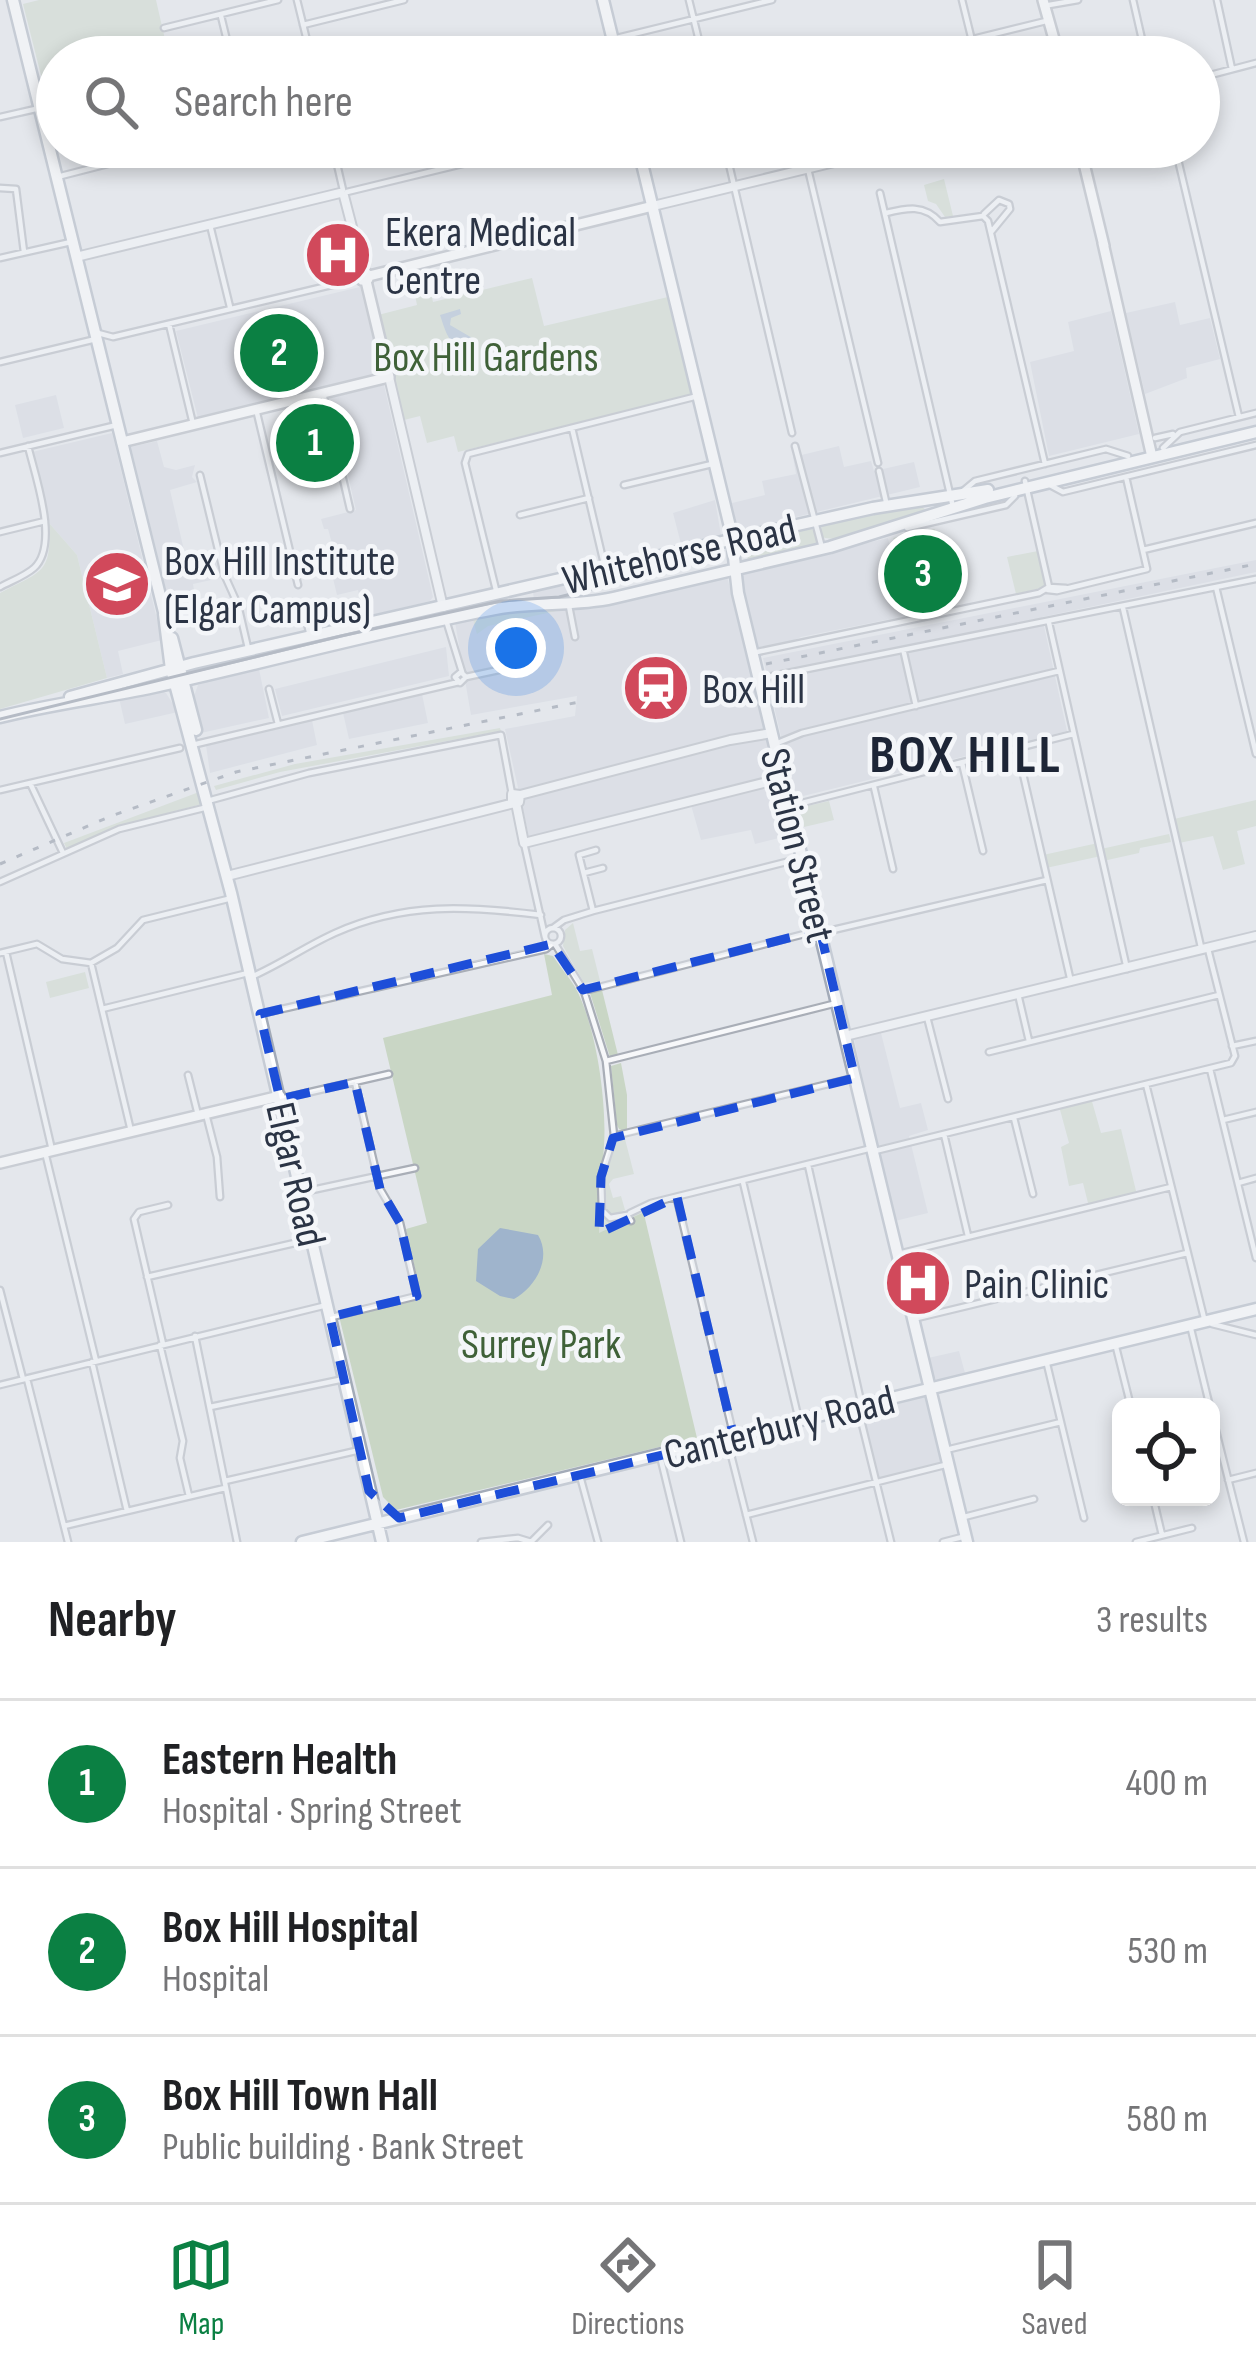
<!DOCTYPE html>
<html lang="en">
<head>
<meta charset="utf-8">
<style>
  body { margin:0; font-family:"Sofia Sans Condensed",sans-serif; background:#f2f2f2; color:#202124 }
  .controls { position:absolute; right:36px; bottom:36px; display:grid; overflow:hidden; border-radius:18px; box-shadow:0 6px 18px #0003 }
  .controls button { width:108px; height:108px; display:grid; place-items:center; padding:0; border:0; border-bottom:3px solid #e0e0e0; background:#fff; color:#202124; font:60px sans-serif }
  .you { position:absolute; left:516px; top:648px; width:42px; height:42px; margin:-30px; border:9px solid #fff; border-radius:50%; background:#1a73e8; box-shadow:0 0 0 18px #1a73e833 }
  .badge { display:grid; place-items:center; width:78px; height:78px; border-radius:50%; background:#0b8043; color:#fff; font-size:39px; font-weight:700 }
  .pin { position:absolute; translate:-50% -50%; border:6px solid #fff; box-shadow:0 3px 12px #0006 }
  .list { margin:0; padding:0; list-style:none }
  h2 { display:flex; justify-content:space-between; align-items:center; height:156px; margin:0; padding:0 48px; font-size:51px }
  h2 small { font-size:39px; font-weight:400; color:#757577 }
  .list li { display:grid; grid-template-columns:78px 1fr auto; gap:36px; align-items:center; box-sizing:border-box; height:168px; padding:0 48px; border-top:3px solid #e0e0e0 }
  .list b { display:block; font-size:45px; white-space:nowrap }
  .list p { margin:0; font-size:39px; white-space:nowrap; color:#757577 }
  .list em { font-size:39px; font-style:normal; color:#757577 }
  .icon { flex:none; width:66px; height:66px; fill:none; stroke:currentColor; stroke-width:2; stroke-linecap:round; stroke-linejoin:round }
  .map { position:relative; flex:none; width:1256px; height:1542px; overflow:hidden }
  .search { position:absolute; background:#fff; box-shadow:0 6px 18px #0003; left:36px; right:36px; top:36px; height:132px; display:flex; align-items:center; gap:30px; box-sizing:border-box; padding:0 42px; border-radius:66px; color:#757577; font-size:45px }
  .sheet { height:660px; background:#fff }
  nav { display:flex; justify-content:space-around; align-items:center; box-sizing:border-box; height:168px; border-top:3px solid #e0e0e0; background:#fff; font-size:33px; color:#757577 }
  nav a { display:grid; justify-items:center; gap:6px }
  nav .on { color:#0b8043 }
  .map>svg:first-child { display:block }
  .built { fill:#d2d6de }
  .green { fill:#c9d6c5 }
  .water { fill:#9fb4cc }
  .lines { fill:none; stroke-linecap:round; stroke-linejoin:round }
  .minor-casing { stroke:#a9aeb7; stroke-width:9 }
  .tertiary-casing { stroke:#a9aeb7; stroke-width:12 }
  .secondary-casing { stroke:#a9aeb7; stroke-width:14 }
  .primary-casing { stroke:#a3abb8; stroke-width:15 }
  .minor { stroke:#f7f8fa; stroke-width:4.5 }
  .tertiary { stroke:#f7f8fa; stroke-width:8 }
  .secondary { stroke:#fff; stroke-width:9 }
  .primary { stroke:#fff; stroke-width:10 }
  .tram { stroke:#7d8696; stroke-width:3 }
  .rail { stroke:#7d8696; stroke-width:3; stroke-dasharray:6 12; stroke-linecap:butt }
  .marked { fill:none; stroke:#1d4ed8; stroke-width:9; stroke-dasharray:24 15; stroke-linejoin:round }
  .labels { text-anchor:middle; stroke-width:9; stroke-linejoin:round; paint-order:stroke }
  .poi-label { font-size:42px; fill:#2b3445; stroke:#f4f6f9; text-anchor:start }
  .park-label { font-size:42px; fill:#3f6138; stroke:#f4f6f9 }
  .street-label { font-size:42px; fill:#2b3445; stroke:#f4f6f9 }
  .district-label { font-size:54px; font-weight:bold; letter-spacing:3px; fill:#1d2536; stroke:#f4f6f9 }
</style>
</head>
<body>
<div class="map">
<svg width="1256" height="1542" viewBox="0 0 1256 1542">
  <rect width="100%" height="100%" fill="#e4e7ec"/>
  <!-- built -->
  <path class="built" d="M360,287L382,375L198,418L176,331Z
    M1175,302L1180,325L1210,318L1220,359L1186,368L1187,378L1145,394L1126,313Z
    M1111,311L1139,434L1049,456L1030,362L1074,351L1068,322Z
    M384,385L433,597L430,601L364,617L358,590L337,595L331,570L303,574L338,565L328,529H324L321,519L356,510L330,398Z
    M56,395L64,428L23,438L15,405Z
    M319,402L338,479L310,485L292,407Z
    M112,433L162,640L118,651L123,674L107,678L77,555L49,523L32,452Z
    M157,441L164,467L176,470L195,465L192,477L197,482L170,490L187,563L215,557L220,578L193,584L195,596L169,602L131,447Z
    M839,446L844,467L871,461L874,471L914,462L920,487L738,531L732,503L765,495L762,481L796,474L793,457Z
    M715,500L721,535L681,544L673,513Z
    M888,538L906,616L801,637L779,647L760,650L756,646L739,573Z
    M1256,560V572L1042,617L1067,731L795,798L763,658Z
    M630,573L632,582L553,600H534L533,592Z
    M727,576L791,835L755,844L751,830L701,840L689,798L529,837L505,729L575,716L577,696L471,715L455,622L552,609H591Z
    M446,647L449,676L282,716L275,689Z
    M258,664L269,718L201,733L194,696L198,685Z
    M159,690L166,693L178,712L125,724L119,698Z
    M422,694L428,723L349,739L343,713Z
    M312,720L317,745L210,773L206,745Z
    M881,1033L900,1108L921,1103L928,1130L909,1136L928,1213L895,1221L854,1039Z
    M959,1351L965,1373L937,1380L933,1376L928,1358Z
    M925,1395L942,1463L878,1478L863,1411Z"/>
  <!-- green -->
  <path class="green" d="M39,0H156L169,57H57V101L48,103L23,4Z
    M944,179L953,216L945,217L936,204L928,201L924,185Z
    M425,266L433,302L532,278L544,326L668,297L691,395L458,452L454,436L427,443L420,416L404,420L378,315L417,305L410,270Z
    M921,505L927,512C901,521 843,547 819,536L823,523L879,510Z
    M49,523L77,555L107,678L0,709V593C42,571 52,574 49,523Z
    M811,527L821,545L747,561L748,556L773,549L746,548L741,543Z
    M935,529L931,543L903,550L893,538Z
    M1038,551L1045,584L1041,588L1016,594L1007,557Z
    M548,609L556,611L488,626L477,634L472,616Z
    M500,728L501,731L280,772L216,790L214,786L295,764Z
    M199,792L202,804L122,825L67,849L64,843Z
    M1256,800V826L1237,831L1245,864L1223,870L1213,836L1179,843L1174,819Z
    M829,801L834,820L804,827L799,808Z
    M1169,834L1171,842L1140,848L1139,853L1103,861L1101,856L1046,868L1043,855L1098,843L1101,849Z
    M573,923L580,951L592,949L600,981L584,983L563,946L565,930Z
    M544,954L553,956C560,967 569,977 575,987C596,1024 607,1103 604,1145C603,1168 598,1188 599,1211L611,1222L643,1210L697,1438L396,1510L383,1497L339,1316L421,1296L406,1229L427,1223L383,1038L552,995Z
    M85,972L89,988L50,998L46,982Z
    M602,990L618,1055L610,1057L590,993Z
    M621,1063L627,1095V1132L619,1129L617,1125L611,1066Z
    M1091,1098L1101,1133L1121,1129L1137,1195L1089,1207L1083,1183L1069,1186L1061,1147L1069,1143L1059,1106Z
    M625,1139L634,1174L613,1179L609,1184L613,1198L621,1196L625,1210L612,1215L607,1213L605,1177L617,1141Z"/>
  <!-- water -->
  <path class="water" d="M460,309L461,314L451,318L450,325L474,339L476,350C450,350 447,336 440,315Z
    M500,1228L538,1235C552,1258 536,1287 514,1299L500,1296L476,1281L478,1249Z"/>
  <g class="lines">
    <!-- minor casing -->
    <g class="minor-casing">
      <path id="minor" d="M297,0L311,57
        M689,0L703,57
        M962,0L976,57
        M1133,0L1146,57
        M1217,0L1232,69
        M1049,5L1078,0
        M221,16L231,57
        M303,25L404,0
        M164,28L278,0
        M539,57L772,0
        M900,57L1046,21
        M1199,78L1256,63
        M0,117L40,108
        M333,147L343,190
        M725,147L792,433
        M1175,147L1239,417
        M808,169L878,463
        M57,177L174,147
        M0,188L16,189L24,252
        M347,192L532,147
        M880,193L953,507
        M886,213C907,208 924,204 940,222L983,216L988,221L1045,464
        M984,214L999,200L1009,204L1010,209L992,231
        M210,225L230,307
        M0,258L71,242
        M169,324L193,424
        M98,333L113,337L361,278
        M0,362L96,339
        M323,393L350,509
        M256,409L298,585
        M572,428L605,568
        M1155,438L1173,434
        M795,446L821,544
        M1163,448L1180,432L1256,413
        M0,453L117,425
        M879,471L887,506
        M200,475L224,574L238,605L248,648
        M1025,481L1049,587
        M1048,484L1063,492L1256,445
        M624,485L712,464
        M963,491L975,481L1106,449L1128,456
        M520,515L589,498
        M907,528L1006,505L1015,496
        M0,532L45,521
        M1143,550L1256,523
        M0,587C11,581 25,576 34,568C60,544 35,476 28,446
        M1216,587L1256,754
        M1048,590L1057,591L1147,569L1126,477
        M497,594L465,463L468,454L694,397
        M569,606L575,637
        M1123,608L1201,947
        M304,609L309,632
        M446,620L462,672
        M1049,623L1127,969
        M757,652L1039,593L1049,587L1066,588
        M904,653L916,706
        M461,672L466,677L460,683L455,677Z
        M466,677L508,668
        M762,678L1256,579
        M269,689L278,724
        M775,744L802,733L1059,671
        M192,745L459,682
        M1017,748L1071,982
        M962,763L983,851
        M30,783L63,853
        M874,787L893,869
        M0,790L180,748
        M211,800L309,773L501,735L512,794
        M794,805L1073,734
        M524,843L545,937
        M584,873L603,868
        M0,882L119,829L208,807
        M593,911L579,855L596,850
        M553,928L564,920L593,911L802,858
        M545 936a8 8 0 1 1 16 0a8 8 0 1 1-16 0Z
        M820,933L1047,880
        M555,944L584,991L606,1061L614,1136L601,1177L602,1210L610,1218L627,1215L631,1221
        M6,952L52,1150
        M0,953L37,944L62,959L91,963L117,948L143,920L232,898
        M91,963L131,1131
        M251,977C281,964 306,946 335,933C404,902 468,906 541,915
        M584,991L816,931
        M1018,994L1029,1041
        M102,1009L248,973
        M260,1014L546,949L552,944
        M927,1017L948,1099
        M1232,1046L1256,1041
        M989,1052L1219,995
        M606,1061L833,1004
        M1210,1069L1256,1258
        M188,1075L198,1115
        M1146,1084L1204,1318
        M280,1099L389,1074
        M206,1114L217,1157L220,1197
        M1014,1118L1033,1194
        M1223,1120L1256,1112
        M944,1134L968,1236
        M614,1136L853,1078
        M875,1151L1231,1063L1235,1056L1208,949
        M45,1152L96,1361
        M808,1165L862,1406
        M743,1182L798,1416
        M1238,1183L1256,1178
        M303,1192L415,1168
        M677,1199L733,1433
        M630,1213L651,1203L872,1148
        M898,1254L1171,1187
        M147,1277L312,1239
        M0,1290L23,1379
        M332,1317L417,1296L400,1223L380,1189L355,1082
        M913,1319L1187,1253
        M1212,1324L1256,1335
        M1190,1325L1210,1407
        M195,1336L237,1542
        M1115,1343L1131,1407
        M163,1344L134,1219L139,1212L168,1205
        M160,1345L183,1441L180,1458L189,1496
        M1046,1360L1084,1518
        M92,1362L127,1511
        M27,1379L68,1542
        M0,1385L327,1305
        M210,1407L344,1379
        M858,1408L891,1542
        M1211,1411L1244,1542
        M728,1443L753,1542
        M950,1449L1061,1422
        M660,1456L681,1542
        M580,1476L598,1542
        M1228,1480L1256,1473
        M225,1481L360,1450
        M1153,1497L1162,1535
        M746,1515L945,1465
        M964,1517L1034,1499
        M64,1526L225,1488
        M481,1542L518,1538L531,1542
        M531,1542L548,1525
        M943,1542L966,1536
        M1136,1542L1192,1528"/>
    </g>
    <!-- tertiary casing -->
    <g class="tertiary-casing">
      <path id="tertiary" d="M344,196L364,273
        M653,206L896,147
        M76,257L340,193
        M389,377L443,607
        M512,794L520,795L519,802H512Z
        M520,795L730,740L772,733
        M516,803L524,843L783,778
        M227,876L514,803
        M845,1036L1256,936"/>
    </g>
    <!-- secondary casing -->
    <g class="secondary-casing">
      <path id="secondary" d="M1043,0L1059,57
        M1080,147L1104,246
        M1103,243L1152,457
        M361,274H367L368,279L362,280Z
        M369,276L653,206
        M122,442L389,377L366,281
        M0,1163L280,1096"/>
    </g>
    <!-- primary casing -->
    <g class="primary-casing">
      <path id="primary" d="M13,0L166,620
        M603,0L617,57
        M638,147L731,531L738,593L967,1542
        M164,614L171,669L231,893L382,1542
        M172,638L196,730
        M70,697L194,663L739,538L873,508L988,490
        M0,717C51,704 102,698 154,687C268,662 380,631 495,609C534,601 574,607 613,598L830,547L985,498L1256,432
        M302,1542L1256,1309"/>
    </g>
    <!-- minor -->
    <use href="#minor" class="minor"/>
    <!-- tertiary -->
    <use href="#tertiary" class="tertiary"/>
    <!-- secondary -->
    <use href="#secondary" class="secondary"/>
    <!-- primary -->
    <use href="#primary" class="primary"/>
    <!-- tram -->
    <path class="tram" d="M0,719L341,636L501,601L559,597L625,581"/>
    <!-- rail -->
    <path class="rail" d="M766,664L1256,564
      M0,864L111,816L236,772L579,702"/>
  </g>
  <!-- marked area -->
  <path d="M0 0H1256V1542H0ZM820,930L855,1078L613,1138L601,1177L599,1233L677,1197L734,1438L399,1518L369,1491L330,1317L417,1296L400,1223L380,1189L355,1082L280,1099L260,1014L552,944L583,990Z" fill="#e4e7ec" fill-opacity=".55" fill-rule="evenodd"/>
  <path class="marked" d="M820,930L855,1078L613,1138L601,1177L599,1233L677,1197L734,1438L399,1518L369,1491L330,1317L417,1296L400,1223L380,1189L355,1082L280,1099L260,1014L552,944L583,990Z"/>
  <!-- icons -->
  <defs>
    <g id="hospital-disc" transform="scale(3.45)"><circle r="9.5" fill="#d1495b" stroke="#f4f6f9"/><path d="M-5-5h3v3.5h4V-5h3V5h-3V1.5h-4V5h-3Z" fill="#fff"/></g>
    <g id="university-disc" transform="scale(3.45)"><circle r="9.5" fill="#d1495b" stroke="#f4f6f9"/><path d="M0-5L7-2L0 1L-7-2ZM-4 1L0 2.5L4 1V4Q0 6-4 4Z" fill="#fff"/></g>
    <g id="station-disc" transform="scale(3.45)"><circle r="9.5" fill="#d1495b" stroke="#f4f6f9"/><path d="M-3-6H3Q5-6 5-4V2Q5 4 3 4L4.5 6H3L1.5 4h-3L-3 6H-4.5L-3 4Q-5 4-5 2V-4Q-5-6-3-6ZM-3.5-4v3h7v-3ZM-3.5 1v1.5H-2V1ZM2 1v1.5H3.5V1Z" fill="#fff"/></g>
  </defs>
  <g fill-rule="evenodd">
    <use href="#hospital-disc" x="338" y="255"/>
    <use href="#university-disc" x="117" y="584"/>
    <use href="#station-disc" x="656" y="688"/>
    <use href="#hospital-disc" x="918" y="1283"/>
  </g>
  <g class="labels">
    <!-- poi labels -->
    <g class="poi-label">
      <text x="385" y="246">Ekera Medical<tspan x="385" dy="48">Centre</tspan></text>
      <text x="164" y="575">Box Hill Institute<tspan x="164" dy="48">(Elgar Campus)</tspan></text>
      <text x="702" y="703">Box Hill</text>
      <text x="964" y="1298">Pain Clinic</text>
    </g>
    <!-- park labels -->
    <g class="park-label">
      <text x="486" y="371">Box Hill Gardens</text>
      <text x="541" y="1358">Surrey Park</text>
    </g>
    <!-- street labels -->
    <g class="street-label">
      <text transform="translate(679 553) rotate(-13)" y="15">Whitehorse Road</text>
      <text transform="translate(799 845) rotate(76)" y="15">Station Street</text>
      <text transform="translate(297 1174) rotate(77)" y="15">Elgar Road</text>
      <text transform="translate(779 1426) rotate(-14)" y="15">Canterbury Road</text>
    </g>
    <!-- district labels -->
    <g class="district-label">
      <text x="966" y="772">BOX HILL</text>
    </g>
  </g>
</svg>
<div class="controls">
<button><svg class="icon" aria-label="locate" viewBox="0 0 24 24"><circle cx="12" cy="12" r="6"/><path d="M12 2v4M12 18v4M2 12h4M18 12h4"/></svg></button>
</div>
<div class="you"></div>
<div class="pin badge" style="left:315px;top:443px">1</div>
<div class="pin badge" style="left:279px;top:353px">2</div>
<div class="pin badge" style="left:923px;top:574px">3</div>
<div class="search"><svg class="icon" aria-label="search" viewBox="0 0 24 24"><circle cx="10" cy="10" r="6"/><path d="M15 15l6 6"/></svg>Search here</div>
</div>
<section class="sheet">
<h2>Nearby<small>3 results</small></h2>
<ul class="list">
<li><span class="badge">1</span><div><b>Eastern Health</b><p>Hospital · Spring Street</p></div><em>400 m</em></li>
<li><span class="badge">2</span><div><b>Box Hill Hospital</b><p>Hospital</p></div><em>530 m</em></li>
<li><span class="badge">3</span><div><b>Box Hill Town Hall</b><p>Public building · Bank Street</p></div><em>580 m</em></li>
</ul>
</section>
<nav>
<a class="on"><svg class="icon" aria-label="map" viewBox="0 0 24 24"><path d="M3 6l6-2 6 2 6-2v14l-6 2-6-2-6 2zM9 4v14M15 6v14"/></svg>Map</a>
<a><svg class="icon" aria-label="directions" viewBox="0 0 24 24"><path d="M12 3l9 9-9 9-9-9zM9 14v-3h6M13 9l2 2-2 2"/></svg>Directions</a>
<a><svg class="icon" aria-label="saved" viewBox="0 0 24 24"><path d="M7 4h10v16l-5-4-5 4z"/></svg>Saved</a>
</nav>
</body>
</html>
